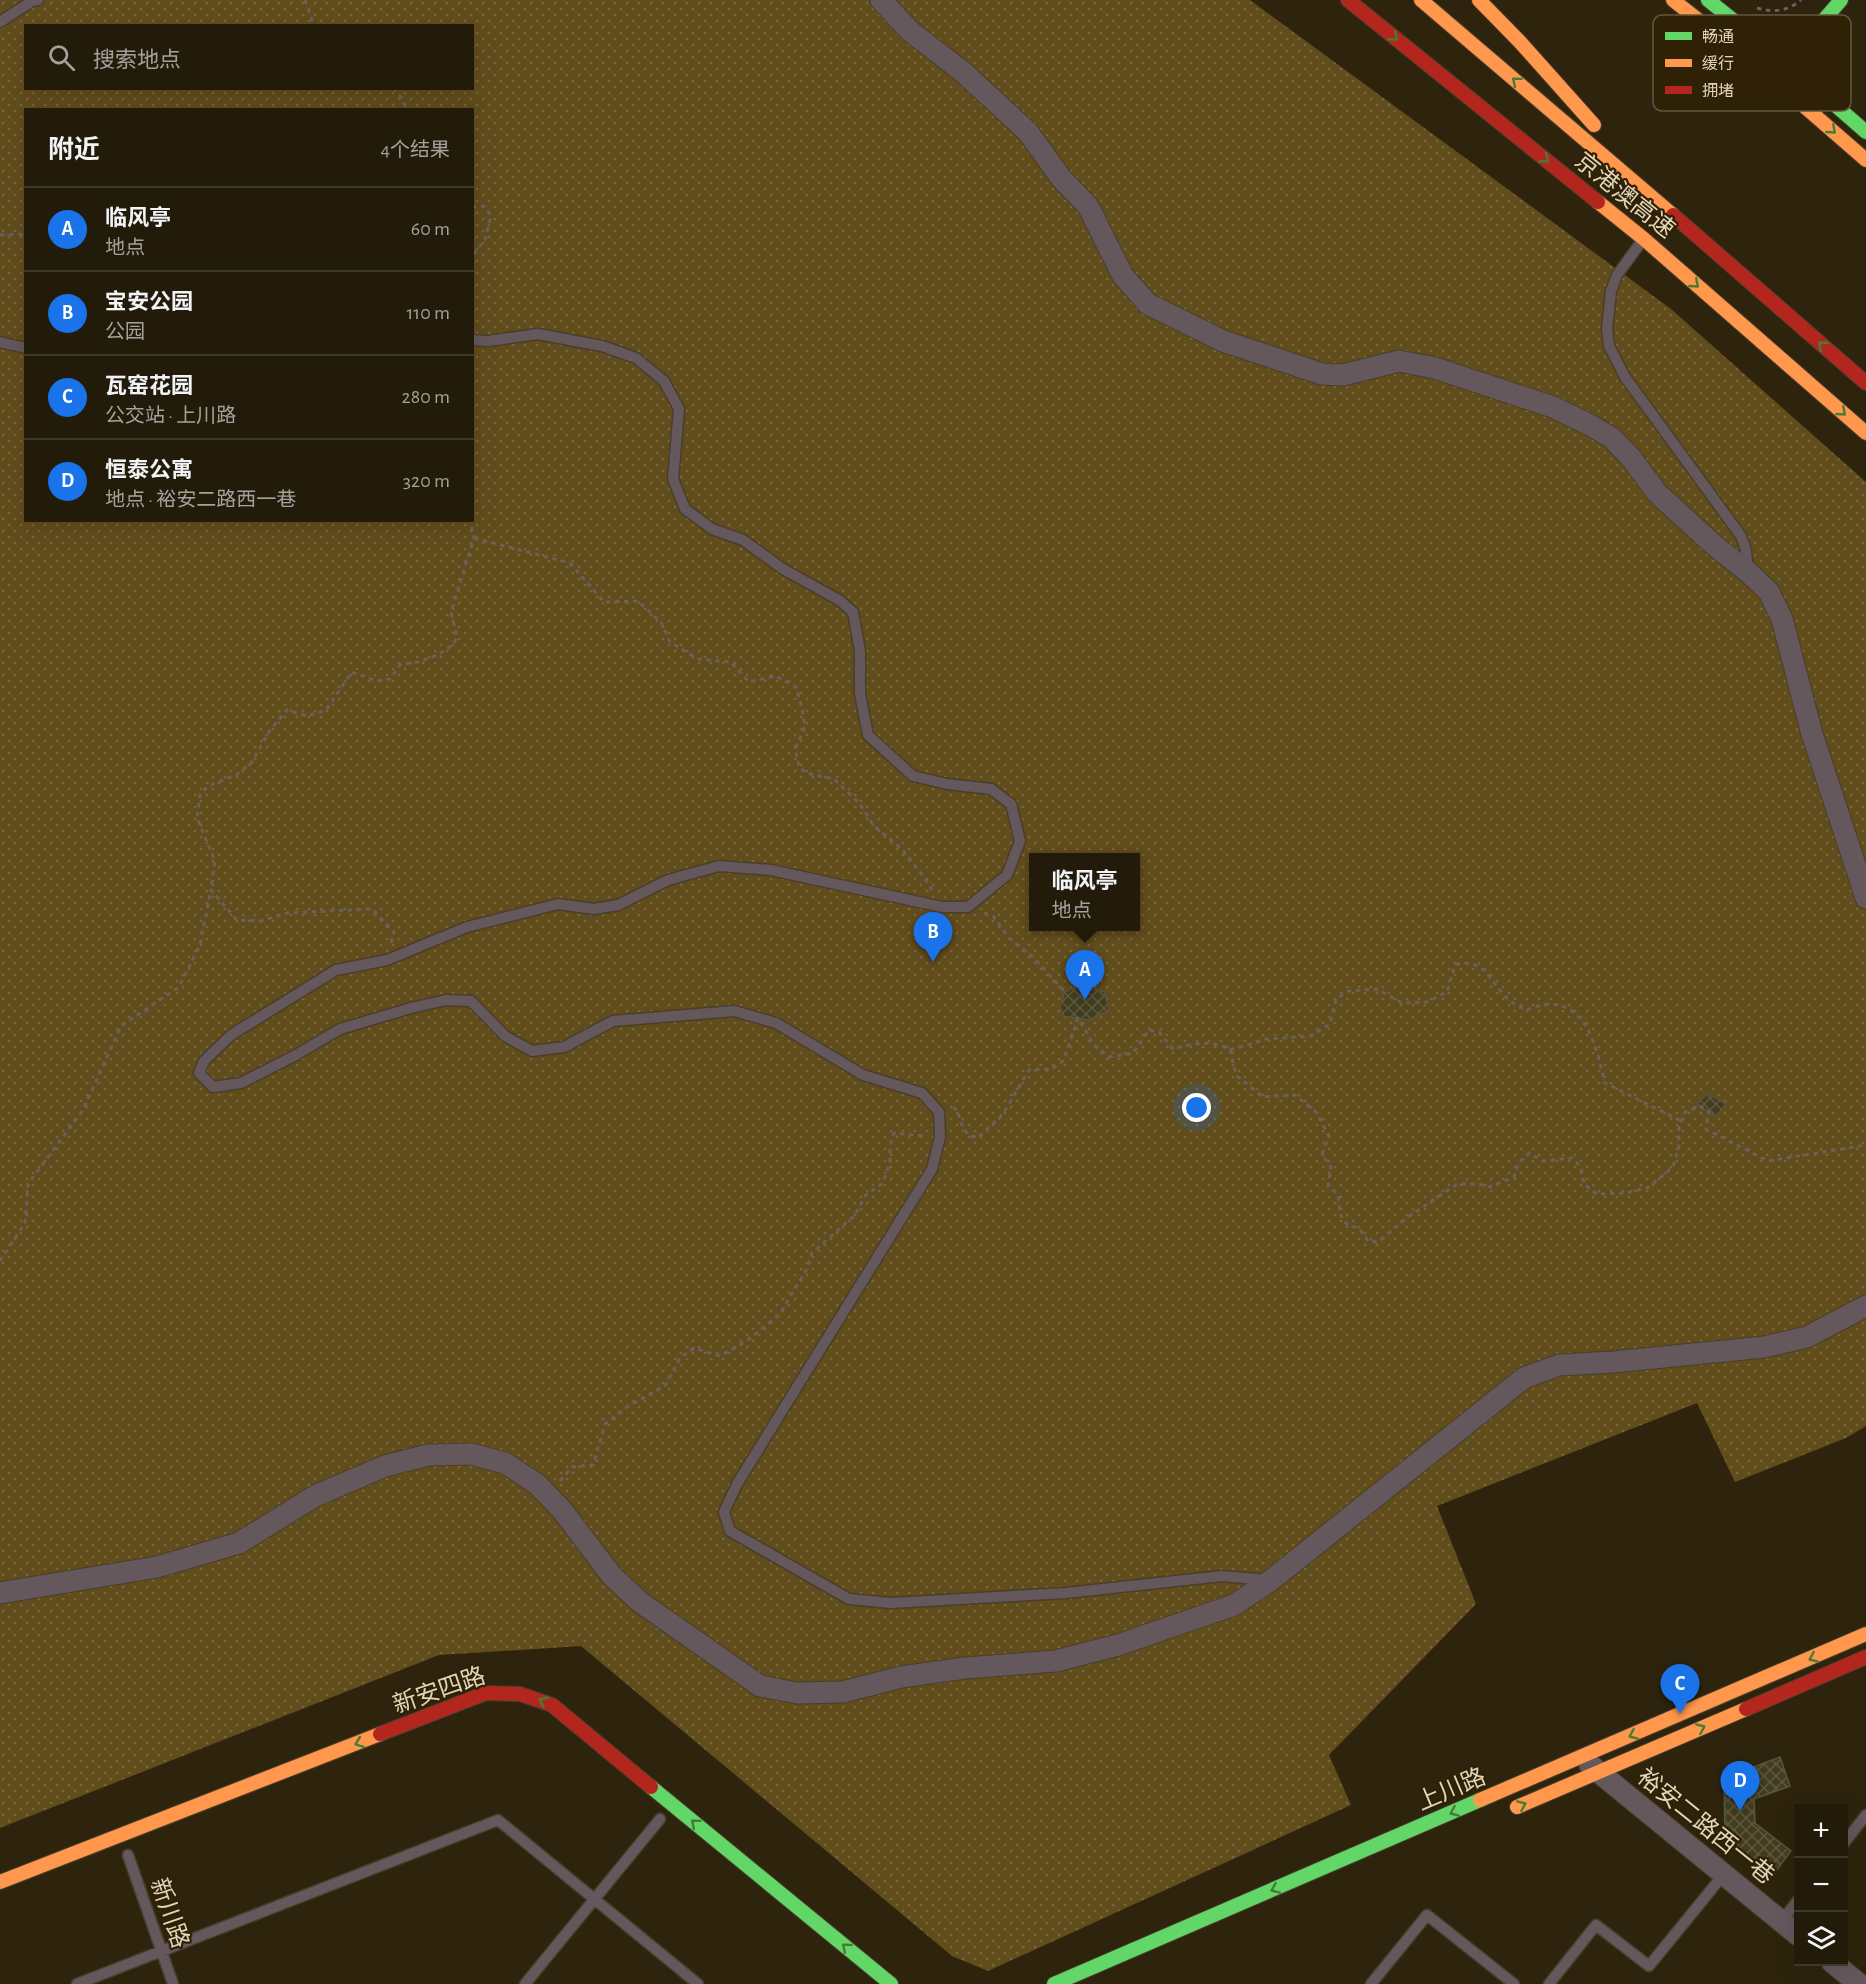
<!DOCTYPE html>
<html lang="zh">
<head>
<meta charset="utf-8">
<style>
  body { margin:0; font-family:"Alegreya Sans","Noto Sans SC",sans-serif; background:#2e2818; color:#f1f3f6 }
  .controls { position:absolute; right:18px; bottom:18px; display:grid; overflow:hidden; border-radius:0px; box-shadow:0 6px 24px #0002 }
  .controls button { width:54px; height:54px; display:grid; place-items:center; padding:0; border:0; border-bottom:2px solid #3f392b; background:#221b0a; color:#f1f3f6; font:30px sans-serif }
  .you { position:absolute; left:1197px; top:1108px; width:21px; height:21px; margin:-15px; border:4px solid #fff; border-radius:50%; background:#1a73e8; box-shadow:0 0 0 9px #1a73e833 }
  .badge { display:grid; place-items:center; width:39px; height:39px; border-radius:50%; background:#1a73e8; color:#fff; font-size:20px; font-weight:700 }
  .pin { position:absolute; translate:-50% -50px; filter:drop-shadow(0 2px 3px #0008) }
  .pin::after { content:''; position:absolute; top:32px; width:21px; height:18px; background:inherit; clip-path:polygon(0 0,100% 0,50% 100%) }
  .popup { position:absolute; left:1029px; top:853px; width:111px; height:78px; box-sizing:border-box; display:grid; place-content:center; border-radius:0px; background:#221b0a; filter:drop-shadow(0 2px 4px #0005); font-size:20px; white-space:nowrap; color:#a2a19c }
  .popup b { font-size:22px; color:#f1f3f6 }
  .popup::after { content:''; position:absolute; left:50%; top:100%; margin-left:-12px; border:12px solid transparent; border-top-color:#221b0a }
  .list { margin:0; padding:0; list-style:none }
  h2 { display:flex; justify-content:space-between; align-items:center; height:78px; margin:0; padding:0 24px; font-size:26px }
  h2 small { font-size:20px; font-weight:400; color:#a2a19c }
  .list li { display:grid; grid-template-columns:39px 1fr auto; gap:18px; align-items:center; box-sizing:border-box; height:84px; padding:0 24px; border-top:2px solid #3f392b }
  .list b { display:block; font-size:22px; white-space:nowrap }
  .list p { margin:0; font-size:20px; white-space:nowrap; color:#a2a19c }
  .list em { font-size:20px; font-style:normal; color:#a2a19c }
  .icon { flex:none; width:33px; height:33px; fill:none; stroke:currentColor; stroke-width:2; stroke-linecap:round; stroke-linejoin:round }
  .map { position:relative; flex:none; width:1866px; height:1984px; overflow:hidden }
  .search { position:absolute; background:#221b0a; box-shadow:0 6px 24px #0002; left:24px; top:24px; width:450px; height:66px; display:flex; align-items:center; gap:15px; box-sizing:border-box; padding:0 21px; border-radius:0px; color:#a2a19c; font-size:22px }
  .panel { position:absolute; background:#221b0a; box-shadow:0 6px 24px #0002; left:24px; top:108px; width:450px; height:414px; border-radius:0px }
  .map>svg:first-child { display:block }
  .green { fill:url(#green-dots); fill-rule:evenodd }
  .building { fill:url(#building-cross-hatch); stroke:#59543f; stroke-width:1.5 }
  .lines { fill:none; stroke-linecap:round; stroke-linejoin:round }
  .lane-casing { stroke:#483f2b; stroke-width:13 }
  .street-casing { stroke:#483f2b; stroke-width:23 }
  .fast-casing { stroke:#483f2b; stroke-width:16 }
  .slow-casing { stroke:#483f2b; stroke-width:16 }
  .jam-casing { stroke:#483f2b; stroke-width:16 }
  .path { stroke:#6a605d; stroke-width:3; stroke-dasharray:4.5 4.5; stroke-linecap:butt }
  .lane { stroke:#64585c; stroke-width:10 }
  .street { stroke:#64585c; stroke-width:21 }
  .fast { stroke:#63d668; stroke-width:14 }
  .slow { stroke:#ff974d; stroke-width:14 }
  .jam { stroke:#b3261e; stroke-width:14 }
  .oneway { stroke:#487c36 }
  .labels { text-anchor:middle; stroke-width:4.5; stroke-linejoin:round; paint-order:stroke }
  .street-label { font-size:24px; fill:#e2d5ba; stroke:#2e2105 }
  .key { fill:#2e2105; stroke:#64573b; stroke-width:1.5 }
  .key-label { font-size:16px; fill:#e2d5ba }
</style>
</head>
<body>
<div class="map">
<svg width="1866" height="1984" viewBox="0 0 1866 1984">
  <defs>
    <pattern id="green-dots" width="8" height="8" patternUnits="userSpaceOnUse" patternTransform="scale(1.5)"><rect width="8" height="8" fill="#614c1c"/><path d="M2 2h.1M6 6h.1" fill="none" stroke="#77653b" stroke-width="1.8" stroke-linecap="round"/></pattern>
    <pattern id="building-cross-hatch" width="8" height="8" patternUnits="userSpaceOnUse" patternTransform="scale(1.5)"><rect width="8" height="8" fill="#433d20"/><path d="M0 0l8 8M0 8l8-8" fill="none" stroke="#5e583e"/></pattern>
  </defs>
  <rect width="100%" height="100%" fill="#2e240d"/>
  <!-- green -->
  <path class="green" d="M0,0H1250L1671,309L1866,482V1426L1846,1438L1735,1482L1697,1403L1437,1506L1476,1604L1329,1755L1351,1805L988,1971L952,1956L581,1646L439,1655L0,1828ZM26,26H472V88H26ZM26,110H472V520H26ZM1034,858H1136V926H1034Z"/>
  <!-- building -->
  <path class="building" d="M1077,986L1105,992L1109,1010L1089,1020L1064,1016L1060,1007L1065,992Z
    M1707,1093L1726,1104L1716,1116L1697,1105Z
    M1780,1757L1790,1786L1754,1799L1755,1823L1791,1851L1773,1875L1725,1838L1724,1778Z"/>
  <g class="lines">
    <!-- lane casing -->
    <g class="lane-casing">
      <path id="lane" d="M0,22L32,1L38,0
        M1642,241L1617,275L1611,291L1607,329L1609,346L1625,377L1741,536L1746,550L1748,572
        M472,340L488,341L538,334L602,346L636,358L664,381L679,409L673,479L685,509L712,529L743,540L783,569L839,600L853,612L860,651V694L868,735L913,776L947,784L991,789L1011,804L1020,841L1007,875L968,907H942L771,870L719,866L668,880L618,905L594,909L558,904L467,927L387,960L336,970L231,1035L204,1061L199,1073L213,1087L241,1083L296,1055L340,1029L411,1008L446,1000L471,1001L505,1036L532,1051L564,1047L613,1021L734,1011L776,1023L863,1075L922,1093L939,1112L940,1137L932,1169L737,1484L724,1512L730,1531L849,1599L891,1603L1066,1593L1222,1576L1267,1580
        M0,342L26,348
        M1844,1843L1866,1815
        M128,1855L173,1984
        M1782,1921L1798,1900
        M77,1984L498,1820L698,1984
        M525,1984L660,1819
        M1371,1984L1427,1915L1514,1984
        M1549,1984L1596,1925L1649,1966L1724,1874"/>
    </g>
    <!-- street casing -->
    <g class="street-casing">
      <path id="street" d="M881,0L910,31L963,72L1028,132L1061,178L1088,206L1123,276L1148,304L1223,341L1322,374L1343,375L1399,361L1435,368L1553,407L1590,425L1612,438L1632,459L1657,493L1715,546L1748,572L1769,592L1782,619L1812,734L1866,898
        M0,1593L157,1567L239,1543L315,1496L385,1466L428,1455L471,1454L505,1463L537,1484L562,1510L612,1576L640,1602L760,1686L797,1693L843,1692L901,1677L965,1668L1056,1661L1118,1645L1234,1605L1270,1581L1524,1378L1559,1365L1613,1362L1764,1347L1807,1337L1866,1306
        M1590,1765L1798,1935
        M1832,1962L1859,1984"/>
    </g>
    <!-- fast casing -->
    <g class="fast-casing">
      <path id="fast" d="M1708,0L1787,63L1866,132
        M1774,78L1841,0
        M651,1787L891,1984
        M1054,1984L1480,1800"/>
    </g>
    <!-- slow casing -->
    <g class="slow-casing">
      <path id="slow" d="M1421,0L1673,215
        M1479,0L1520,42L1594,125
        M1673,0L1773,79L1866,160
        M1598,202L1644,239L1866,433
        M1480,1800L1866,1634
        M1517,1807L1746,1709
        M0,1882L380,1734"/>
    </g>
    <!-- jam casing -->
    <g class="jam-casing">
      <path id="jam" d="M1348,0L1598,202
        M1673,215L1866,383
        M1746,1709L1866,1657
        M380,1734L486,1693L520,1694L552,1705L651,1787"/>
    </g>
    <!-- path -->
    <path class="path" d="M305,0L314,26
      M1757,8C1773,13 1788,11 1801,0
      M1837,74C1830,55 1840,43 1851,30
      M393,88L401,97L407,110
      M472,207L484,206L491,216L485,240L472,256
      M0,235L26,234
      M474,538L570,563L604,602L638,601L661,622L670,642L698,659L731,662L749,682L776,676L796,687L802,708L805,727L795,749L799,767L806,773L834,779L860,804L874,826L902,849L924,877L932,890
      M984,913L993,916L1009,938L1033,957L1065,992
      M391,943L394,932L372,909L287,913L261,921L237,920L211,890L215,861L197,818L200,795L208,786L236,775L252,762L270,730L287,710L307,716L326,710L352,672L377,681L390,679L401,664L418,662L438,655L454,644L457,636L451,612L474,538L470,520
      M1230,1050L1267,1039L1311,1036L1330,1024L1336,999L1349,991L1377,989L1402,1003L1427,1002L1447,992L1455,965C1485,956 1490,983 1509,1000C1514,1004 1520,1007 1526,1010C1533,1008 1542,1004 1549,1004C1590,1005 1597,1053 1605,1083L1681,1121
      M953,1108L958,1110L960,1121L968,1135L978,1138L1003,1114L1029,1070L1052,1069L1064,1060L1078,1018L1094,1045L1109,1057L1133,1053L1149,1030L1159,1032L1173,1049C1190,1044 1214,1039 1230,1050L1236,1075L1263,1097L1295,1095L1316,1112L1329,1136L1322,1154L1331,1167L1328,1186L1338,1195C1341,1213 1338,1225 1359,1228L1368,1241L1378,1242L1408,1217L1457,1184H1478L1490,1187L1514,1177L1518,1164L1529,1153L1543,1161L1572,1158L1581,1167L1584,1184L1597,1194L1626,1193L1649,1187L1673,1167L1679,1147V1127L1685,1112L1700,1106L1709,1112L1706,1129L1768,1161L1866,1145
      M0,1261L25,1223L28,1184L83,1110L121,1026L179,987L200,945L211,890
      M560,1481L572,1467L593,1465L605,1424L627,1407L665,1386L680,1358L694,1348L720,1356L745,1342L779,1315L808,1267L812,1253L854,1216L866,1195L883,1183L890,1162V1146L894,1133L925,1136"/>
    <!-- lane -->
    <use href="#lane" class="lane"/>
    <!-- street -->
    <use href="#street" class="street"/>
    <!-- fast -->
    <use href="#fast" class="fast"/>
    <!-- slow -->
    <use href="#slow" class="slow"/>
    <!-- jam -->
    <use href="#jam" class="jam"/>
  </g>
  <!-- one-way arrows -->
  <defs><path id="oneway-chevron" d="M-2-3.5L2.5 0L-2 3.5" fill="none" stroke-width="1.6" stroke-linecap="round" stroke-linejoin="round" transform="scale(1.5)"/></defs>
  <g class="oneway">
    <use href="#oneway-chevron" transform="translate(1394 37) rotate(39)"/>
    <use href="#oneway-chevron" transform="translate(1516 81) rotate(-140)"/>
    <use href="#oneway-chevron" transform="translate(1832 130) rotate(41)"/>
    <use href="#oneway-chevron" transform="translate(1545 159) rotate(39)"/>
    <use href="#oneway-chevron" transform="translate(1695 284) rotate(41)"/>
    <use href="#oneway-chevron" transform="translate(1822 345) rotate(-139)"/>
    <use href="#oneway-chevron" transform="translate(1842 412) rotate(41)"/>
    <use href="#oneway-chevron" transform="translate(1813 1658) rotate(157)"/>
    <use href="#oneway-chevron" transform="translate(543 1701) rotate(-155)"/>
    <use href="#oneway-chevron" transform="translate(1701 1728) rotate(-23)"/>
    <use href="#oneway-chevron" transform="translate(1633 1735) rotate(157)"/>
    <use href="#oneway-chevron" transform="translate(359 1743) rotate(159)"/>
    <use href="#oneway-chevron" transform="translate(1522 1805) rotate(-23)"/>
    <use href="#oneway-chevron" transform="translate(1454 1812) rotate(157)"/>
    <use href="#oneway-chevron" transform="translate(695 1823) rotate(-140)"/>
    <use href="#oneway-chevron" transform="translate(1275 1889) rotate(157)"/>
    <use href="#oneway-chevron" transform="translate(846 1947) rotate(-140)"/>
  </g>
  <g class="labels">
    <!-- street labels -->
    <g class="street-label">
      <text transform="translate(1625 195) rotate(39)" y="8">京港澳高速</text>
      <text transform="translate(439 1690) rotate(-19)" y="8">新安四路</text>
      <text transform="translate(1451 1789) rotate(-23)" y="8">上川路</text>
      <text transform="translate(1706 1826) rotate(39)" y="8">裕安二路西一巷</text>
      <text transform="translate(170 1913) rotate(71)" y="8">新川路</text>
    </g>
  </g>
  <!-- legend -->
  <rect x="1653" y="15" width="198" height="96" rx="9" class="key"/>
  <rect x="1665" y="32" width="27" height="8" fill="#63d668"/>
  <rect x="1665" y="59" width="27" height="8" fill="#ff974d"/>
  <rect x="1665" y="86" width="27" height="8" fill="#b3261e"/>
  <g class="key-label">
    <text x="1702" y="42">畅通</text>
    <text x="1702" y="69">缓行</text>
    <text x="1702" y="96">拥堵</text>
  </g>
</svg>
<div class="controls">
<button>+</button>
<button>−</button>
<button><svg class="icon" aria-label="layers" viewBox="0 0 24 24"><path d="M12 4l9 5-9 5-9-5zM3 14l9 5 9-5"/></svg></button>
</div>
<div class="you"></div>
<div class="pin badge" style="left:1085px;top:1000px">A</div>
<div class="popup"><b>临风亭</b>地点</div>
<div class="pin badge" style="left:933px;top:962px">B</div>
<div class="pin badge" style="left:1680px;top:1714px">C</div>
<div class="pin badge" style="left:1740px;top:1811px">D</div>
<div class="search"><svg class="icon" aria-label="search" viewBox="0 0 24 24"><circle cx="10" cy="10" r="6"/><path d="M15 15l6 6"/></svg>搜索地点</div>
<section class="panel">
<h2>附近<small>4个结果</small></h2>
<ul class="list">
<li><span class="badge">A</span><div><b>临风亭</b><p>地点</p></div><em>60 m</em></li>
<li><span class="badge">B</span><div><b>宝安公园</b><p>公园</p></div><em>110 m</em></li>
<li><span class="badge">C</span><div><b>瓦窑花园</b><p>公交站 · 上川路</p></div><em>280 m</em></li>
<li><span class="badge">D</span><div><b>恒泰公寓</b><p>地点 · 裕安二路西一巷</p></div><em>320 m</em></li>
</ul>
</section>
</div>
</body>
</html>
